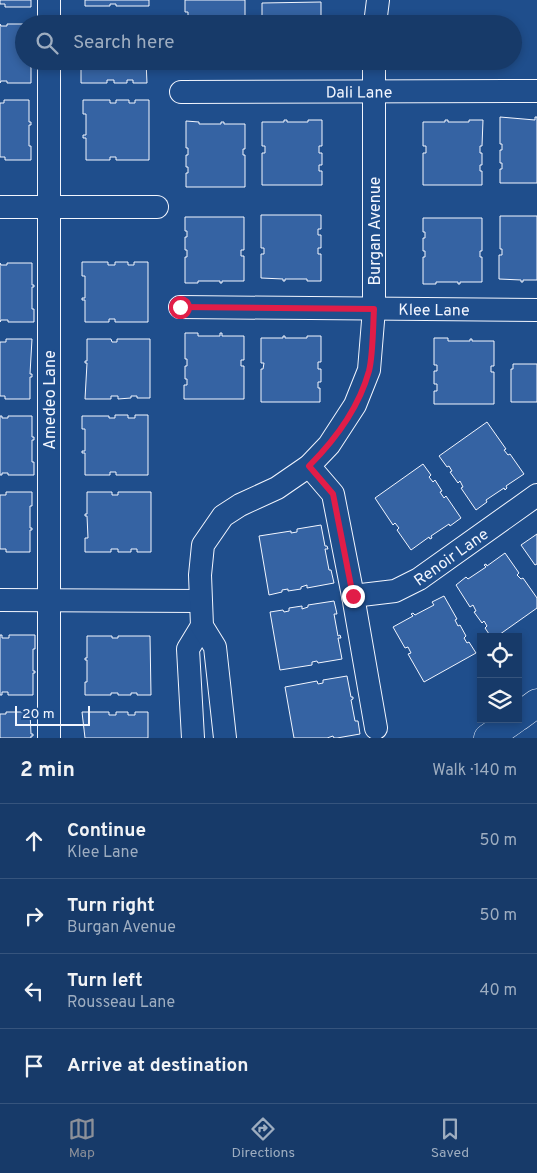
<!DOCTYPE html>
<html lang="en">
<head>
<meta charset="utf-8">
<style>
  body { margin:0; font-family:Overpass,sans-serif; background:#20416f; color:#f1f3f6 }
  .controls { position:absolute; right:15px; bottom:15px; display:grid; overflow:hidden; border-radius:0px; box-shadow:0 2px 8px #0003 }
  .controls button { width:45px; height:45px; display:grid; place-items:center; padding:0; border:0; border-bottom:1px solid #36547d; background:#173a69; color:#f1f3f6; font:25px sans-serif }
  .scale { position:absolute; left:15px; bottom:12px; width:75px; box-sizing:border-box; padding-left:5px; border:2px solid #f2f6ff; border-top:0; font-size:14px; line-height:18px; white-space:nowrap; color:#f2f6ff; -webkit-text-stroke:4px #1f4e8c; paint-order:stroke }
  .stop { position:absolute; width:15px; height:15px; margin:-11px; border:4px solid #e11d48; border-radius:50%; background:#fff }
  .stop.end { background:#e11d48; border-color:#fff; box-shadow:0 1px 5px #0008 }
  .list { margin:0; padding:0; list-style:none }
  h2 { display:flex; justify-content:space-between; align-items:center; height:65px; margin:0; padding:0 20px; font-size:21px }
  h2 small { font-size:16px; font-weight:400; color:#9eadc0 }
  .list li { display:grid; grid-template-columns:32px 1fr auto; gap:15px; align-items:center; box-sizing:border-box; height:75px; padding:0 20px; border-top:1px solid #36547d }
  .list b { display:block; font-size:19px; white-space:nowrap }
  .list p { margin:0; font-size:16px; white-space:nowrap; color:#9eadc0 }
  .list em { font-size:16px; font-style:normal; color:#9eadc0 }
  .icon { flex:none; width:28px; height:28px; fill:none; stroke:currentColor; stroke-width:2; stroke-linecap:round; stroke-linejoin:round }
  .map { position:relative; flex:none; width:537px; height:738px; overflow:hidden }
  .search { position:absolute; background:#173a69; box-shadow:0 2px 8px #0003; left:15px; right:15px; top:15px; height:55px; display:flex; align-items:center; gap:12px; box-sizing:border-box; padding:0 18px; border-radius:28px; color:#9eadc0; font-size:19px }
  .sheet { height:365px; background:#173a69 }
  nav { display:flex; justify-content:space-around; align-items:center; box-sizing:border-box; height:70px; border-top:1px solid #36547d; background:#173a69; font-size:14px; color:#9eadc0 }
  nav a { display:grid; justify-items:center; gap:2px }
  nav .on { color:#8c9099 }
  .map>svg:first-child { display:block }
  .building { fill:#3563a3; stroke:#f2f6ff }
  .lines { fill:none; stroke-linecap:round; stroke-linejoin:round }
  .street-casing { stroke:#f2f6ff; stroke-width:24 }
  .secondary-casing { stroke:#f2f6ff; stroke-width:29 }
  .street { stroke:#1f4e8c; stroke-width:22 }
  .secondary { stroke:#1f4e8c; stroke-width:28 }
  .route { stroke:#e11d48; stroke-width:6 }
  .labels { text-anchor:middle; stroke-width:4; stroke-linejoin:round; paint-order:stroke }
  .street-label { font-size:16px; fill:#f2f6ff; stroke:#1f4e8c }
</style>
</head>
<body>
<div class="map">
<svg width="537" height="738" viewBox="0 0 537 738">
  <rect width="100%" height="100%" fill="#1f4e8c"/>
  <!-- building -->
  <path class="building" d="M0,0H31V7H5V4H0Z
    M85,0H149V6H116V4H110V6H85Z
    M185,0H245V24H185V18H188V12H185Z
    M321,2V16H319V22H321V24H262V3Z
    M0,24L1,26H7V24H24V61H33H31V83H7V81H1L0,83Z
    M83,61H146L147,83H133V80H127V83H114V80H107V83H81V69H83Z
    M185,61H209H199V64H185Z
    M262,61H321V68H308V66H286V68H284V66H262Z
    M4,100H29V122H31V125H29V146H31V160H5V157H0V103H4Z
    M83,100H110V103H116V100H129V103H135V100H149V160H116V157H110V160H86V138H83V135H86V114H83Z
    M500,117L535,120V117H537V183H500V169H502V163H500V150H502V144H500Z
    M284,120H287V122H308V120H322V146H319V153H322V165H319V171H322V185H262V153H265V146H262V122H284Z
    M445,120H448V122H469V120H483L482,146H480V153H482V165H480V171H482V185H423V153H426V146H423V122H445Z
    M186,121L199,122V124H221V122H224V124H245V149H243V155H245V187H186V173H188V167H186V155H188V148H186Z
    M261,215H321V229H318V235H321V248H318V254H321V281H307V279H285V281H283V279L261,278V254H264V248H261Z
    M500,216H537V280H523V282H521V280L499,279V255H502V249H500Z
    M185,217H244V250H241V256H244V281H222V283H220V281H198V283H185V257H187V250H185V237H187V231H185Z
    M423,218H482V251H480V257H482V282H460V284H458V282H436V284H423V257H425V251H423V238H425V232H423Z
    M82,262H108V265H115V262H128V265H134V262H148V322H115V319H109V322H85V300H82V298H85V276H82Z
    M0,263L1,265H7V263H32V285H34V287H32V309H34V322H8V320H1L0,322Z
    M185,333H198V336H220V333H222V336H244V360H241V366H244V399H184V385H187V379H185V366H187V359H185Z
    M283,336H285V338H307V336H321V362H318V369H321V382H318V388H320V402H261V369H263L264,363H261V338H283Z
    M434,338H448V341H470V339H472V341H494V366H491V372H494V404H434V391H437V384H434V371H437V365H434Z
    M6,339H32L30,374H32V377H30V399H5V396H0V342H6Z
    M87,339H111L112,342H117V339H150V398H137V396H131V398L118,399V396H111V399H85L87,363H85V361H87Z
    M513,364H537V402H511V369H513Z
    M115,415H128V418H135V415H148V475H116V472H110V475H85V453H82V451H85V429H82V416H109V418H115Z
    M0,416H2V418H8V416H32V437H34V440H32V462H34V475H8V473H2V475H0Z
    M487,422L506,449L504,450L508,455L510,454L524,474L506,486L507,488L505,490L504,488L486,500L487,502L476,510L461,488L463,487L460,481L458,483L450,472L452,471L449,466L447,467L439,456Z
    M423,464L431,475L429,477L433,482L435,480L442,491L440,492L444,498L446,496L461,518L450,526L449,524L431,536L432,538L430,539L429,537L411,550L397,530L399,528L395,523L393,525L375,498Z
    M6,492H32V506H30V528H32V530H30V552H6V549H0V495H6Z
    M87,492H112V495H118V492H151V552H137V549H131V552H118V549H111V552H85V538H88L87,516H85V514H87Z
    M321,525L325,546H327L328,549H325L329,570H331L334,583L307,588V585L301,587V589L288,591V589L282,590V592L269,595L259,536L291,531V533L297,532V529Z
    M537,534V564L535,565L521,545Z
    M505,553L519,573L517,575L521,579L523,578L537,598V608L496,637H491L485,628L487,626L484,621L482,623L474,612L476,611L473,605L470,607L456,585L466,577L468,579L486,567L484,565L486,564L487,566Z
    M444,596L457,619L455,620L458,626L460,625L466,636L464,638L467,643L469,642L476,653L424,682L408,654L411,653L408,647L405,648L393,627L413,616L411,614L413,613L415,615L434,605L432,602Z
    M334,601L337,614H334L338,636L340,635L341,638H338L342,659L318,663L317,661L312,662V665L280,670L270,612L283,610L284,612L289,611V608L302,606V609L308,607V605Z
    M0,635H2V638H9V635H35V649H33V671H35V673H33V695H8V692H2V695H0Z
    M87,636H112V638H118V636H150L151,695H137V693H131V695H118V693H111V695H85V682H87V660H85V658H87Z
    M347,676L351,697H353V699L351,700L355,721H358L360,734L337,738H334L333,736L327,738H294L285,687L317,681L318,684L323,683V680Z
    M6,712H30L31,734H33V736H31V738H0V714H6Z
    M82,712H109V715H116V712H128V715H135V712H148V738H85Z"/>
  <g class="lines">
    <!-- street casing -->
    <g class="street-casing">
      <g id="street">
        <path d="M49,24V0"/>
        <path d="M375,24L378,0"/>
        <path id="s1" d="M181,92L537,91"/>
        <path d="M0,207H157"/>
        <path id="s2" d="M180,307L537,310"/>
        <path d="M309,466L333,494L353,596L376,728"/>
        <path id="s3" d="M353,596L395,591L419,579L537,495"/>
        <path d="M0,600L200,601"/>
        <path d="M49,738V61"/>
        <path d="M193,738L188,649L202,626"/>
        <path d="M225,738L215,647L202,626L200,575L203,545L223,516L240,505L277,488L309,466L329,445L355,405L369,370L374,309V61"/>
      </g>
    </g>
    <!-- secondary casing -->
    <g class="secondary-casing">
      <path id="secondary" d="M518,717L537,703
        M488,738L515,719"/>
    </g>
    <!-- street -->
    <use href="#street" class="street"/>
    <!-- secondary -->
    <use href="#secondary" class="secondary"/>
  </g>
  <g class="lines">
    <!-- route -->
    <path class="route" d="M180,307L374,309C373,326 373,355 369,371C359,407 335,440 309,466L333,494L353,596"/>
  </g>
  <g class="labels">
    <!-- street labels -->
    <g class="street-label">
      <text dy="6" stroke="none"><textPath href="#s1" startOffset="178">Dali Lane</textPath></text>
      <text transform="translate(374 231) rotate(-90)" y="6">Burgan Avenue</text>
      <text dy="6" stroke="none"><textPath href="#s2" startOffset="254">Klee Lane</textPath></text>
      <text transform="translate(49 400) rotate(-90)" y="6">Amedeo Lane</text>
      <text dy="6" stroke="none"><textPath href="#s3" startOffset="108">Renoir Lane</textPath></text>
    </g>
  </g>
</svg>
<div class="controls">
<button><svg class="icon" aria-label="locate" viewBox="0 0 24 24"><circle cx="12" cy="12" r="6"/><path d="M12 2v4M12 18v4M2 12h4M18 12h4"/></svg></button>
<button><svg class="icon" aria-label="layers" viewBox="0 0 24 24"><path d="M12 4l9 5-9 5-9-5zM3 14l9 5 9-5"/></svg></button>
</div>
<div class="scale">20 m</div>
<div class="stop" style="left:180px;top:307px"></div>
<div class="stop end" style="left:353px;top:596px"></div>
<div class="search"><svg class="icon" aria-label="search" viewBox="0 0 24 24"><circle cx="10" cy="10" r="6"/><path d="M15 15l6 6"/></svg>Search here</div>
</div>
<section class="sheet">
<h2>2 min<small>Walk · 140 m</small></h2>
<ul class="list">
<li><svg class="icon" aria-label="ahead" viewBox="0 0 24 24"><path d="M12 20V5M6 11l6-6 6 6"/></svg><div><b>Continue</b><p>Klee Lane</p></div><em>50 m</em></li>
<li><svg class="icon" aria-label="right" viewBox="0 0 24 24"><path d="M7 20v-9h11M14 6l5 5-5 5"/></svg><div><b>Turn right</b><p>Burgan Avenue</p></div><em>50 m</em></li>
<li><svg class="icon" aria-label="left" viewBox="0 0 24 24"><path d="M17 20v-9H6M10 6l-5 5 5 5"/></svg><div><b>Turn left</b><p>Rousseau Lane</p></div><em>40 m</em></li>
<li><svg class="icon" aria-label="arrive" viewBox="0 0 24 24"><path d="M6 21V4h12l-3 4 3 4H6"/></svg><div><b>Arrive at destination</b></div></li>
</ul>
</section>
<nav>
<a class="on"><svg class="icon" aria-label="map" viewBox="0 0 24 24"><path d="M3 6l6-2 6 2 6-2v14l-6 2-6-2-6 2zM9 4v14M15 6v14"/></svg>Map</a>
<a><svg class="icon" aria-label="directions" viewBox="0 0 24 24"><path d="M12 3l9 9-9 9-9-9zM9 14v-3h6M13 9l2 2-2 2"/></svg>Directions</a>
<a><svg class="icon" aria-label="saved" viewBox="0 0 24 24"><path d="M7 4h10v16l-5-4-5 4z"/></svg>Saved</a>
</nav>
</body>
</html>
